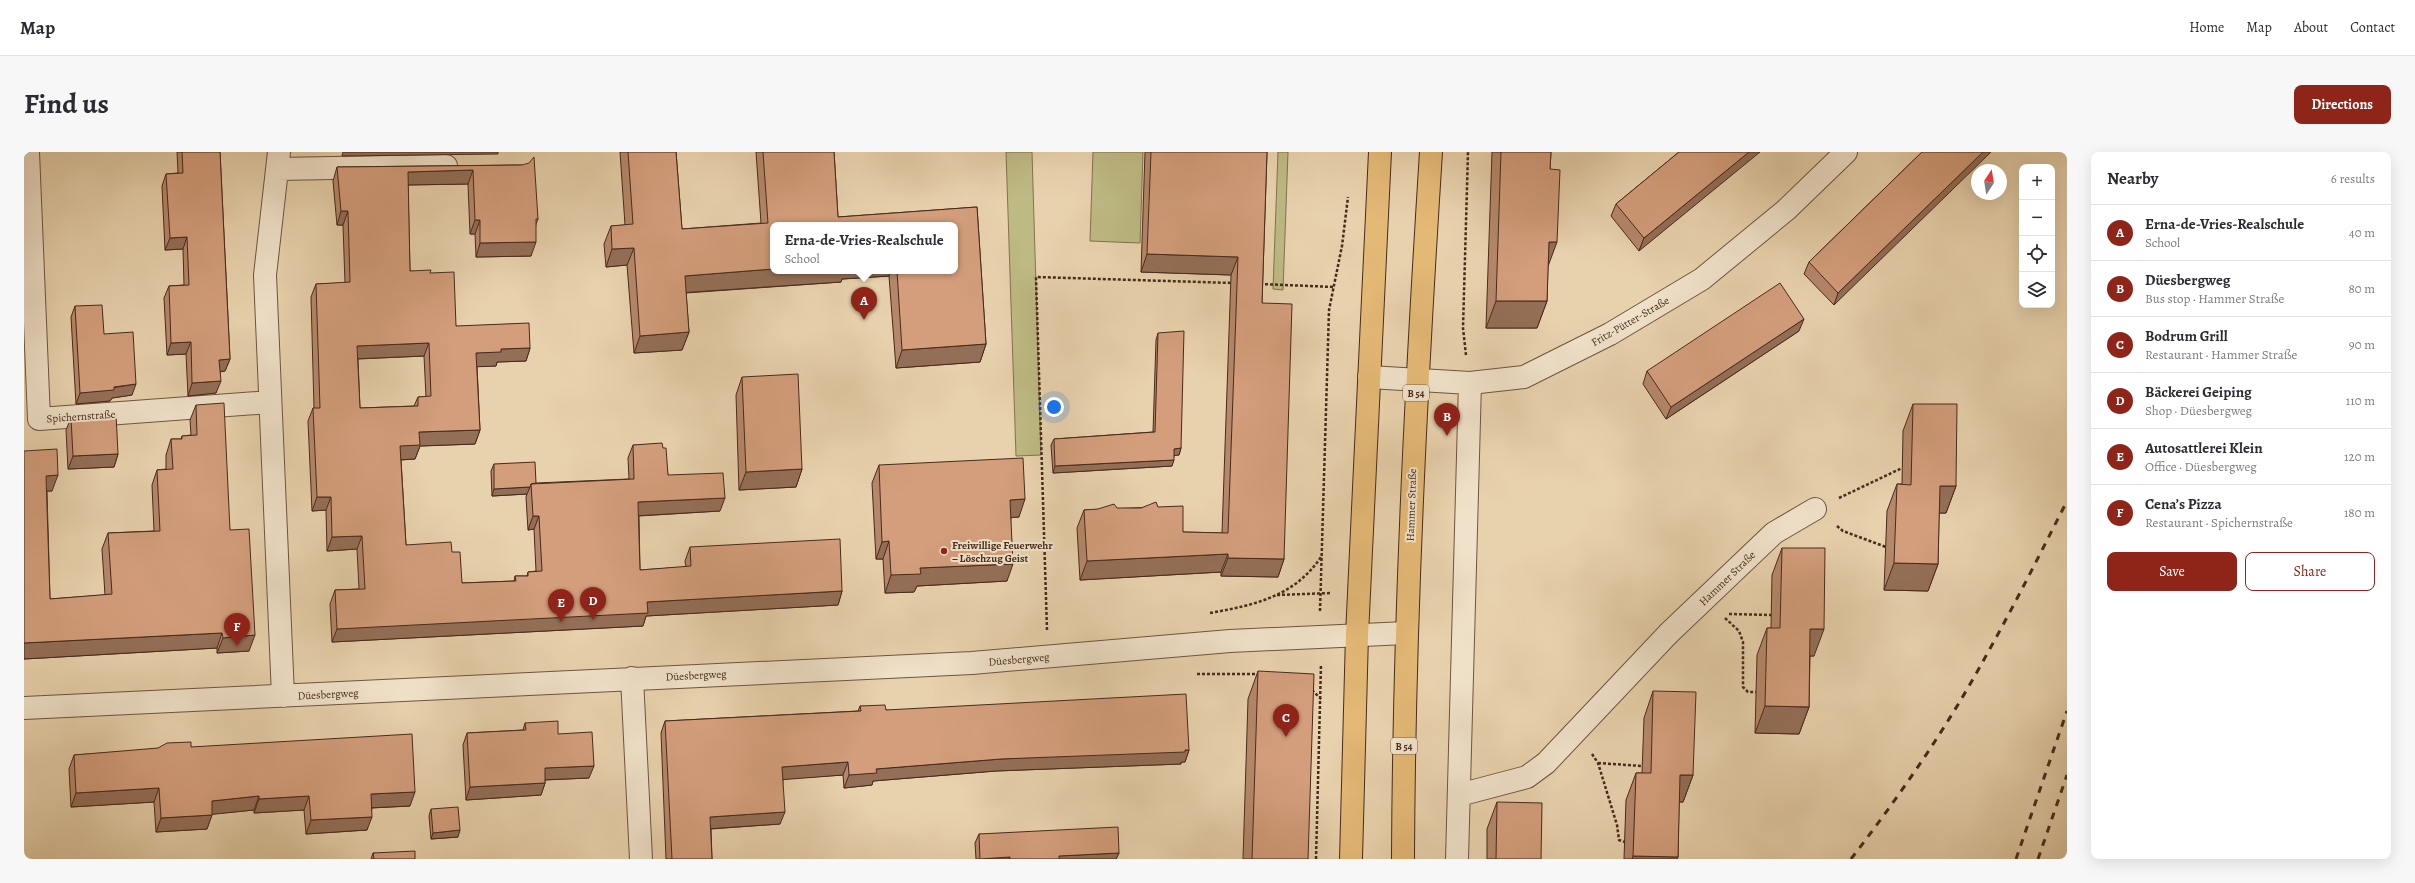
<!DOCTYPE html>
<html lang="en">
<head>
<meta charset="utf-8">
<style>
  body { margin:0; font-family:Alegreya,serif; background:#f7f7f7; color:#2b2b33 }
  .controls { position:absolute; right:12px; top:12px; display:grid; overflow:hidden; border-radius:8px; box-shadow:0 4px 16px #0002 }
  .controls button { width:36px; height:36px; display:grid; place-items:center; padding:0; border:0; border-bottom:1px solid #e1e1e2; background:#fff; color:#2b2b33; font:20px sans-serif }
  .compass { position:absolute; left:1947px; top:12px; width:36px; height:36px; border-radius:50%; background:#fff; box-shadow:0 4px 16px #0002; rotate:12deg }
  .you { position:absolute; left:1030px; top:255px; width:14px; height:14px; margin:-10px; border:3px solid #fff; border-radius:50%; background:#1a73e8; box-shadow:0 0 0 6px #1a73e833 }
  .badge { display:grid; place-items:center; width:26px; height:26px; border-radius:50%; background:#8f2418; color:#fff; font-size:13px; font-weight:700 }
  .pin { position:absolute; translate:-50% -33px; filter:drop-shadow(0 1px 2px #0008) }
  .pin::after { content:''; position:absolute; top:21px; width:14px; height:12px; background:inherit; clip-path:polygon(0 0,100% 0,50% 100%) }
  .popup { position:absolute; left:746px; top:70px; width:188px; height:52px; box-sizing:border-box; display:grid; place-content:center; border-radius:8px; background:#fff; filter:drop-shadow(0 1px 3px #0005); font-size:13px; white-space:nowrap; color:#7c7c81 }
  .popup b { font-size:15px; color:#2b2b33 }
  .popup::after { content:''; position:absolute; left:50%; top:100%; margin-left:-8px; border:8px solid transparent; border-top-color:#fff }
  .list { margin:0; padding:0; list-style:none }
  h2 { display:flex; justify-content:space-between; align-items:center; height:52px; margin:0; padding:0 16px; font-size:17px }
  h2 small { font-size:13px; font-weight:400; color:#7c7c81 }
  .list li { display:grid; grid-template-columns:26px 1fr auto; gap:12px; align-items:center; box-sizing:border-box; height:56px; padding:0 16px; border-top:1px solid #e1e1e2 }
  .list b { display:block; font-size:15px; white-space:nowrap }
  .list p { margin:0; font-size:13px; white-space:nowrap; color:#7c7c81 }
  .list em { font-size:13px; font-style:normal; color:#7c7c81 }
  .actions { display:flex; gap:8px; padding:12px 16px }
  .actions a { flex:1; padding:9px 0; border:1px solid #8f2418; border-radius:8px; text-align:center; font-size:14px; color:#8f2418 }
  .actions .main { background:#8f2418; color:#fff }
  .icon { flex:none; width:22px; height:22px; fill:none; stroke:currentColor; stroke-width:2; stroke-linecap:round; stroke-linejoin:round }
  .map { position:relative; flex:none; width:2043px; height:707px; overflow:hidden; border-radius:8px }
  header { display:flex; align-items:center; gap:24px; box-sizing:border-box; height:56px; padding:0 20px; background:#fff; border-bottom:1px solid #e1e1e2 }
  header strong { font-size:19px }
  nav { display:flex; gap:22px; margin-inline-start:auto; font-size:14px }
  .intro { display:flex; align-items:center; justify-content:space-between; box-sizing:border-box; height:96px; padding:0 24px }
  h1 { margin:0; font-size:28px }
  .button { padding:10px 18px; border-radius:8px; background:#8f2418; color:#fff; font-size:14px; font-weight:700 }
  main { display:flex; gap:24px; padding:0 24px }
  aside { flex:1; background:#fff; border-radius:8px; box-shadow:0 4px 16px #0002 }
  .map>svg:first-child { display:block }
  .grass { fill:#beba84; stroke:#827250 }
  .lines { fill:none; stroke-linecap:round; stroke-linejoin:round }
  .minor-casing { stroke:#6f5440; stroke-width:24 }
  .major-casing { stroke:#472a1c; stroke-width:24 }
  .path { stroke:#472a1c; stroke-width:2.5; stroke-dasharray:3 2; stroke-linecap:butt }
  .minor { stroke:#f0e2ca; stroke-width:22 }
  .major { stroke:#e4b976; stroke-width:22 }
  .rail { stroke:#472a1c; stroke-width:3; stroke-dasharray:7 7; stroke-linecap:butt }
  .wall { fill:#b6886b; stroke:#472a1c; fill-rule:evenodd }
  .shaded-wall { fill:#946f57; stroke:#472a1c }
  .building { fill:#d49e7c; stroke:#472a1c; fill-rule:evenodd }
  .poi-dot { fill:#8f2418; stroke:#f0e2ca; stroke-width:1.5 }
  .labels { text-anchor:middle; stroke-width:4; stroke-linejoin:round; paint-order:stroke }
  .shield { fill:#f0e2ca; stroke:#7a6150; stroke-width:1 }
  .shield-label { font-size:10px; font-weight:bold; fill:#472a1c }
  .street-label { font-size:11px; fill:#472a1c; stroke:#f0e2ca }
  .poi-label { font-size:11px; font-weight:bold; fill:#472a1c; stroke:#f0e2ca; text-anchor:start }
</style>
</head>
<body>
<header>
<strong>Map</strong>
<nav><a>Home</a><a>Map</a><a>About</a><a>Contact</a></nav>
</header>
<div class="intro"><h1>Find us</h1><a class="button">Directions</a></div>
<main>
<div class="map">
<svg width="2043" height="707" viewBox="0 0 2043 707">
  <rect width="100%" height="100%" fill="#e8d2ad"/>
  <filter id="stains"><feTurbulence type="fractalNoise" baseFrequency=".005" numOctaves="4"/><feColorMatrix values="0 0 0 0 .2 0 0 0 0 .09 0 0 0 0 .02 0 0 0 .5 -.17"/></filter>
  <radialGradient id="worn" r=".72"><stop offset=".6" stop-color="#630" stop-opacity="0"/><stop offset="1" stop-color="#630" stop-opacity=".3"/></radialGradient>
  <!-- grass -->
  <path class="grass" d="M982,0H1008L1017,303L992,304Z
    M1069,0H1119L1116,91L1066,89Z
    M1254,0H1264L1259,138L1249,137Z"/>
  <g class="lines">
    <!-- minor casing -->
    <g class="minor-casing">
      <path id="minor" d="M4,0L15,267L246,250
        M255,0L241,123L259,544
        M253,17L422,14
        M1345,225L1446,231L1500,225L1586,182L1678,127L1762,58L1822,0
        M608,526L617,707
        M0,556L948,511L1206,489L1382,481
        M1435,643L1503,625L1522,611L1645,481L1750,381L1791,357
        M1433,707L1446,231"/>
    </g>
    <!-- major casing -->
    <g class="major-casing">
      <path id="major" d="M1327,707L1333,483L1356,0
        M1379,707C1380,471 1392,236 1407,0"/>
    </g>
    <!-- path -->
    <path class="path" d="M1236,132L1310,135
      M1442,203L1439,176L1444,0
      M1815,346L1878,316
      M1813,374L1819,379L1862,395
      M1253,443L1308,441
      M1296,459L1305,158L1318,94L1324,45
      M1186,461C1230,453 1270,445 1297,405
      M1705,462L1747,463
      M1701,466L1715,479L1719,490V535L1724,540H1732
      M1023,478L1012,125L1209,131
      M1173,522H1236
      M1288,538L1298,548
      M1568,602L1574,611L1593,673L1595,688L1601,690
      M1574,611L1618,614
      M1292,707L1297,512"/>
    <!-- minor -->
    <use href="#minor" class="minor"/>
    <!-- major -->
    <use href="#major" class="major"/>
    <!-- rail -->
    <path class="rail" d="M1827,707C1877,642 1924,574 1963,502C1991,452 2017,400 2043,349
      M1992,707L2043,559
      M2014,707L2043,623"/>
  </g>
  <!-- wall -->
  <path class="wall" d="M153,0H196L206,207L201,219L196,220L192,241L164,244L162,202L143,203L140,146L145,134L160,133L159,97L141,98L138,34L142,22L154,21Z
    M596,0H652L658,77L737,71L732,0H810L814,65L953,55L962,192L956,210L872,216L865,124L818,127L817,130L662,141L665,180L658,198L610,201L603,113L582,115L580,92L587,74L601,73ZM749,73L931,119H749Z
    M1121,0H1243L1238,151L1260,407L1254,425L1197,424V420L1056,428L1053,376L1060,358L1134,355L1159,380L1198,381L1207,123L1117,120Z
    M1468,0H1527L1526,17L1524,113L1523,149L1513,176H1462Z
    M1655,0L1615,99L1587,64L1592,52Z
    M1898,0L1810,153L1780,122L1785,110Z
    M498,13L514,67L512,72L507,104L452,105L451,82H446L444,32L384,33L386,119L406,121L432,174L506,196L502,209L473,210L472,214H453L456,278L451,292L396,294L391,307L377,308L382,393L428,400L438,431L490,429L491,424H503L504,420L512,419L510,377L504,378L502,345L503,342L468,344L467,319L470,312L512,331L605,327L604,306L609,293L639,296L644,323L696,359L615,364L616,418L662,415L661,409L666,395L818,439L814,453L622,464L619,474L308,490L306,452L311,438L335,437L333,397L303,399L302,358L288,359L284,269L289,256H290L287,145L292,132L321,131L319,73H313L309,29L313,15ZM400,204L402,245H394L390,254L336,256L334,207Z
    M51,154L80,182L108,243L88,246L86,249L52,252L47,165Z
    M1775,179L1642,267L1619,232L1623,219Z
    M1134,181L1157,296L1155,303H1150L1148,314L1029,321L1027,293L1030,287L1129,280L1132,188Z
    M718,225L778,317L772,335L715,338L712,243Z
    M1889,252L1932,334L1922,361H1915L1914,412L1904,439L1860,438L1863,359L1873,332H1878L1879,279Z
    M172,253L206,378L225,499L193,501V496L0,507V299L28,339H23L26,447L81,443L78,397L84,381L130,379L128,333L133,318L142,317V303L147,287H157L158,284L167,283L166,268Z
    M47,266L94,302L90,315L44,317L42,278Z
    M855,313L995,365H987L983,429L893,434L890,440L861,441L859,407H852L848,331Z
    M1758,396L1790,504H1786L1785,555L1775,582L1731,581L1733,503L1743,476H1747L1748,423Z
    M1234,519L1284,707H1219L1224,547Z
    M1629,539L1669,623L1659,650H1655L1654,705L1653,707H1600L1602,648L1612,621H1618L1620,566Z
    M836,554L862,558L1165,598L1161,610H1157V612L972,619L849,629L848,633L820,636L819,623L759,627L756,672L687,677L688,707H642L637,581L641,569L834,559Z
    M501,571L534,582L565,626L521,628V631L517,643L442,648L439,593L443,581L499,578Z
    M167,595L386,654L348,656L343,678L282,682L280,658L230,661V658L188,662L183,677L132,680L130,650L47,655L45,617L50,603Z
    M1473,650L1517,707H1463V677Z
    M407,657L434,685L407,687L405,664Z
    M955,682L1095,701L1092,707H952L951,691Z
    M349,701L391,707H347Z"/>
  <!-- shaded-wall -->
  <path class="shaded-wall" d="M319,0H474V2L318,4Z
    M1725,0H1736L1615,99L1620,86Z
    M1959,0H1967L1810,153L1814,141Z
    M449,18L444,32L379,33L384,20Z
    M317,59H324L319,73H313Z
    M451,68H456L451,82H446Z
    M163,85L159,97L141,98L146,86Z
    M512,90L507,104L452,105L456,91Z
    M1525,90H1533L1523,117Z
    M610,96L603,113L582,115L588,97Z
    M1123,102L1214,105L1207,123L1117,120Z
    M749,117V119H867L865,124L818,127L817,130L654,141L661,124Z
    M1472,149H1523L1513,176H1462Z
    M1780,167L1775,179L1642,267L1647,255Z
    M665,180L658,198L610,201L616,184Z
    M167,190L162,202L143,203L147,191Z
    M405,191L400,204L328,207L333,194Z
    M962,192L956,210L872,216L878,198Z
    M506,196L502,209L473,210L472,214L447,215L452,201L477,197Z
    M206,207L201,219L191,220L195,208Z
    M197,229L192,241L164,244L168,231Z
    M112,232L108,243L88,246L86,249L52,252L56,241Z
    M456,278L451,292L396,294L391,307L371,308L376,294L395,280Z
    M1157,296L1155,303L1147,304L1150,297Z
    M94,302L90,315L44,317L49,304Z
    M1150,308L1148,314L1029,321L1031,314Z
    M778,317L772,335L715,338L722,320Z
    M34,323L28,339H16L22,324Z
    M1916,334H1932L1922,361H1906Z
    M506,335L503,342L468,344L470,337Z
    M293,345H307L302,358L288,359Z
    M701,346L696,359L609,364L614,350Z
    M1001,347L995,365L980,366L986,348Z
    M509,364H515L510,377L504,378Z
    M338,384L333,397L303,399L308,385Z
    M865,389L859,407H852L858,390Z
    M1204,402L1197,420L1056,428L1063,409Z
    M1204,406L1260,407L1254,425L1197,424Z
    M1870,411L1914,412L1904,439L1860,438Z
    M989,412L983,429L893,434L890,440L861,441L867,423L896,416Z
    M818,439L814,453L622,464L619,474L308,490L313,477L623,450Z
    M1786,477H1800L1790,504H1776Z
    M198,481L193,496L0,507V491Z
    M231,483L225,499L193,501L199,486Z
    M1741,554L1785,555L1775,582L1731,581Z
    M1165,598L1161,610H1157V612L972,619L849,629L848,633L820,636L825,623L852,617L977,607Z
    M824,610L819,623L754,628L758,615Z
    M570,614L565,626L516,628L521,616Z
    M1656,623H1669L1659,650H1646Z
    M521,631L517,643L442,648L446,635Z
    M135,636L130,650L47,655L52,641Z
    M391,640L386,654L342,656L347,642Z
    M235,644L230,658L182,663L188,649Z
    M285,644L280,658L230,661L235,647Z
    M761,660L756,672L682,677L686,665Z
    M188,663L183,677L132,680L137,666Z
    M348,665L343,678L282,682L287,668Z
    M436,678L434,685L407,687L409,681Z
    M1095,701L1092,707H1034L1035,704Z
    M1609,704L1654,705L1653,707H1608Z
    M986,705L985,707H956Z"/>
  <!-- building -->
  <path class="building" d="M158,0H196L206,207L195,208L197,229L168,231L167,190L147,191L145,134L165,133L163,85L146,86L142,22L159,21Z
    M604,0H652L658,77L744,71L739,0H810L814,65L953,55L962,192L878,198L873,119H931V73H749V117L661,124L665,180L616,184L610,96L588,97L587,74L609,72Z
    M1127,0H1243L1238,151L1268,152L1260,407L1204,406V402L1063,409L1060,358L1074,357L1090,352L1093,356H1117L1132,350L1134,355L1159,354V380L1204,381L1214,105L1123,102Z
    M1477,0H1527L1526,17L1536,18L1533,90H1525L1523,149H1472Z
    M1655,0H1725L1620,86L1592,52Z
    M1898,0H1959L1814,141L1785,110Z
    M510,5L514,67H512V90L456,91V68H451L449,18L384,20L386,119L407,118L406,121L430,120L432,174L505,171L506,196L477,197V200L452,201L456,278L395,280L396,293L376,294L382,393L427,390L428,400H436L438,431L492,429L491,424H504V420L518,419L515,364H509L507,332L610,327L609,293L638,291L639,296H642L644,323L699,321L701,346L614,350L616,418L667,414L666,395L816,387L818,439L623,450L624,461L313,477L311,438L341,437L338,384L308,385L307,345H293L289,256H296L292,132L326,130L324,59H317L313,15L498,13L505,11ZM405,191L407,244L394,245V254L336,256L333,194Z
    M1756,131L1780,167L1647,255L1623,219Z
    M78,153L80,182L109,180L112,232L90,235V238L56,241L51,154Z
    M1160,179L1157,296L1150,297V308L1031,314L1030,287L1131,280L1134,181Z
    M774,222L778,317L722,320L718,225Z
    M200,251L206,378L225,377L231,483L199,486L198,481L0,491V299L33,297L34,323L22,324L26,447L88,442L84,381L136,379L133,318L149,317L147,287H158V284L173,283L172,253Z
    M1889,252H1933L1932,334H1916L1914,412L1870,411L1873,332L1887,333Z
    M92,262L94,302L49,304L47,266Z
    M999,306L1001,347L986,348L989,412L896,416L897,422L867,423L865,389L858,390L855,313Z
    M511,310L512,331L507,332L506,335L470,337V312Z
    M1758,396H1801L1800,477H1786L1785,555L1741,554L1743,476H1756Z
    M1234,519L1290,522L1284,707H1228Z
    M1629,539L1672,540L1669,623H1656L1654,705L1609,704L1612,621H1627Z
    M1162,542L1165,598H1161V600L977,607L852,617L853,621L825,623L824,610L758,615L761,660L686,665L688,707H648L641,569L837,559L836,554L861,553L862,558Z
    M534,569V582L568,580L570,614L521,616V631L446,635L443,581L502,578L501,571Z
    M388,582L391,640L347,642L348,665L287,668L285,644L235,647V644L188,649V663L137,666L135,636L52,641L50,603L134,596L143,591L167,590V595Z
    M1473,650L1518,651L1517,707H1472Z
    M434,655L436,678L409,681L407,657Z
    M1094,675L1095,701L1035,704V707H986V705L956,707L955,682Z
    M391,699V707H350L349,701Z"/>
  <!-- markers -->
  <circle class="poi-dot" cx="920" cy="399" r="4"/>
  <g class="labels">
    <!-- shield labels -->
    <g class="shield">
      <rect x="1379" y="233" width="26" height="16" rx="3"/>
      <rect x="1367" y="586" width="26" height="16" rx="3"/>
    </g>
    <g class="shield-label">
      <text x="1392" y="245">B 54</text>
      <text x="1380" y="598">B 54</text>
    </g>
    <!-- street labels -->
    <g class="street-label">
      <text transform="translate(1606 169) rotate(-30)" y="4">Fritz-Pütter-Straße</text>
      <text transform="translate(57 264) rotate(-4)" y="4">Spichernstraße</text>
      <text transform="translate(1387 353) rotate(-88)" y="4">Hammer Straße</text>
      <text transform="translate(1703 426) rotate(-44)" y="4">Hammer Straße</text>
      <text transform="translate(995 507) rotate(-5)" y="4">Düesbergweg</text>
      <text transform="translate(672 523) rotate(-3)" y="4">Düesbergweg</text>
      <text transform="translate(304 542) rotate(-3)" y="4">Düesbergweg</text>
    </g>
    <!-- poi labels -->
    <g class="poi-label">
      <text x="928" y="397">Freiwillige Feuerwehr<tspan x="928" dy="13">– Löschzug Geist</tspan></text>
    </g>
  </g>
  <rect width="100%" height="100%" filter="url(#stains)"/>
  <rect width="100%" height="100%" fill="url(#worn)"/>
</svg>
<div class="controls">
<button>+</button>
<button>−</button>
<button><svg class="icon" aria-label="locate" viewBox="0 0 24 24"><circle cx="12" cy="12" r="6"/><path d="M12 2v4M12 18v4M2 12h4M18 12h4"/></svg></button>
<button><svg class="icon" aria-label="layers" viewBox="0 0 24 24"><path d="M12 4l9 5-9 5-9-5zM3 14l9 5 9-5"/></svg></button>
</div>
<svg class="compass" viewBox="-18 -18 36 36"><path d="M0-13l5 13h-10z" fill="#e53935"/><path d="M0 13l5-13h-10z" fill="#7c7c81"/></svg>
<div class="you"></div>
<div class="pin badge" style="left:840px;top:168px">A</div>
<div class="popup"><b>Erna-de-Vries-Realschule</b>School</div>
<div class="pin badge" style="left:1423px;top:284px">B</div>
<div class="pin badge" style="left:1262px;top:585px">C</div>
<div class="pin badge" style="left:569px;top:468px">D</div>
<div class="pin badge" style="left:537px;top:470px">E</div>
<div class="pin badge" style="left:213px;top:494px">F</div>
</div>
<aside>
<h2>Nearby<small>6 results</small></h2>
<ul class="list">
<li><span class="badge">A</span><div><b>Erna-de-Vries-Realschule</b><p>School</p></div><em>40 m</em></li>
<li><span class="badge">B</span><div><b>Düesbergweg</b><p>Bus stop · Hammer Straße</p></div><em>80 m</em></li>
<li><span class="badge">C</span><div><b>Bodrum Grill</b><p>Restaurant · Hammer Straße</p></div><em>90 m</em></li>
<li><span class="badge">D</span><div><b>Bäckerei Geiping</b><p>Shop · Düesbergweg</p></div><em>110 m</em></li>
<li><span class="badge">E</span><div><b>Autosattlerei Klein</b><p>Office · Düesbergweg</p></div><em>120 m</em></li>
<li><span class="badge">F</span><div><b>Cena’s Pizza</b><p>Restaurant · Spichernstraße</p></div><em>180 m</em></li>
</ul>
<div class="actions"><a class="main">Save</a><a>Share</a></div>
</aside>
</main>
</body>
</html>
